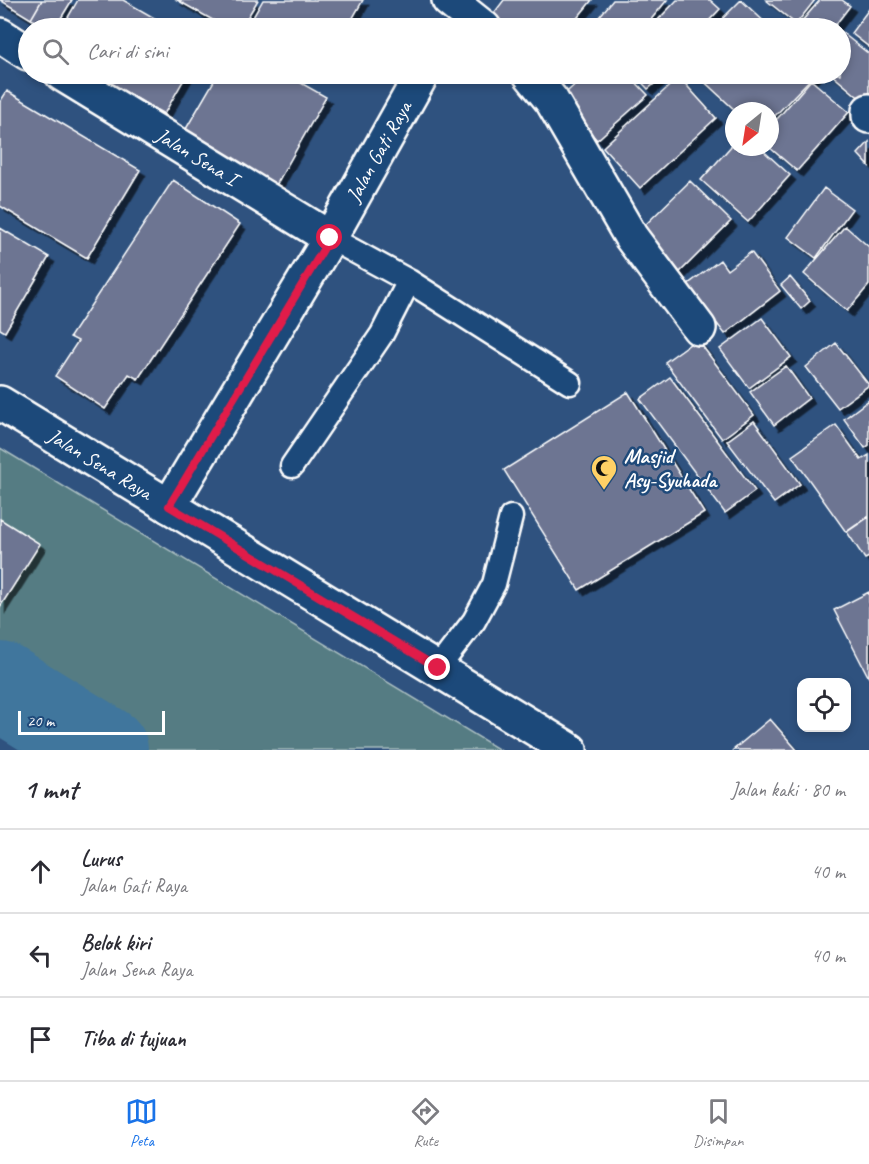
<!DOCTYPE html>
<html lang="id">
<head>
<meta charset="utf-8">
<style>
  body { margin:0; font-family:Caveat,sans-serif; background:#f2f2f3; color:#2b2b33 }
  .controls { position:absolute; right:18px; bottom:18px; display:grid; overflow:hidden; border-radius:12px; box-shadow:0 3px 9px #0003 }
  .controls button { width:54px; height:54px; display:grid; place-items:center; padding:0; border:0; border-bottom:2px solid #e1e1e2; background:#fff; color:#2b2b33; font:30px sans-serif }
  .compass { position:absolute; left:725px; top:102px; width:54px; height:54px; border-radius:50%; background:#fff; box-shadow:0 3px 9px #0003; rotate:210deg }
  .scale { position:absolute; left:18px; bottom:15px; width:147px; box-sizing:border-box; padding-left:6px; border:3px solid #fff; border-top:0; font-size:16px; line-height:21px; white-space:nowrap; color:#fff; -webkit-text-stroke:4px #1f4a7a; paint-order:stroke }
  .stop { position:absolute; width:18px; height:18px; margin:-14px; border:4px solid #e11d48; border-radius:50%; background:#fff }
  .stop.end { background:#e11d48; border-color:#fff; box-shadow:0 2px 6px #0008 }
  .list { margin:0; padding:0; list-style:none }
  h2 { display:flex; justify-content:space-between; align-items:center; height:78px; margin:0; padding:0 24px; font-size:26px }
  h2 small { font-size:20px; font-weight:400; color:#7c7c81 }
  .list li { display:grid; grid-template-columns:39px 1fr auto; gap:18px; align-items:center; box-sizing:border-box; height:84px; padding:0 24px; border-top:2px solid #e1e1e2 }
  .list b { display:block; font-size:22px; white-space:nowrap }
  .list p { margin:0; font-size:20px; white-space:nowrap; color:#7c7c81 }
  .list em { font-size:20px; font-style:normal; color:#7c7c81 }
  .icon { flex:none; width:33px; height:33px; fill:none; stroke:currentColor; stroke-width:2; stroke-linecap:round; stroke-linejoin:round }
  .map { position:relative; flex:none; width:869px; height:750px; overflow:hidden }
  .search { position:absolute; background:#fff; box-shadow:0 3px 9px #0003; left:18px; right:18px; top:18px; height:66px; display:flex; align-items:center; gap:15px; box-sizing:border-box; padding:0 21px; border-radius:33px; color:#7c7c81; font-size:22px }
  .sheet { height:330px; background:#fff }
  nav { display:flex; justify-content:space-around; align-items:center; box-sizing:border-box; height:84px; border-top:2px solid #e1e1e2; background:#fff; font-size:16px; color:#7c7c81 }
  nav a { display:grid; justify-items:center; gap:3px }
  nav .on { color:#1a73e8 }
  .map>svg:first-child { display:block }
  .green { fill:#547c83; stroke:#aabec1; stroke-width:1.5 }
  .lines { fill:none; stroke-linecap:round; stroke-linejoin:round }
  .river { stroke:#40769d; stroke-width:88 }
  .building { fill:#6d7492; stroke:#fff; stroke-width:1.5; filter:url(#shadow) }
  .lane-casing { stroke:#fff; stroke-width:27 }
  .street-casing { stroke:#fff; stroke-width:38 }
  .lane { stroke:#1f4a7a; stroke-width:22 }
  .street { stroke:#1f4a7a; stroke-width:33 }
  .route { stroke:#e11d48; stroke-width:8 }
  .labels { text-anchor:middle; stroke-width:5; stroke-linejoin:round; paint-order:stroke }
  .street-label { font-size:21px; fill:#fff; stroke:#1f4a7a }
  .poi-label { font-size:21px; font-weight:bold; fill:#fff; stroke:#1f4a7a; text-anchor:start }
</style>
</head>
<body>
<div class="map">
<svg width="869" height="750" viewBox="0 0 869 750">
  <defs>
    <filter id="shadow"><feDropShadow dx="5.5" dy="5.5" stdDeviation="0" flood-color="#0009"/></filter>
  </defs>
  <rect width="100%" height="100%" fill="#2f527f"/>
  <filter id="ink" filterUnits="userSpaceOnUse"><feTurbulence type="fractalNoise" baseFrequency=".0167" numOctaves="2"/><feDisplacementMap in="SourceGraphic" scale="12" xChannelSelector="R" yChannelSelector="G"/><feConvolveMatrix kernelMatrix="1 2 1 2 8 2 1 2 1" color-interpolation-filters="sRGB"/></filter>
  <g filter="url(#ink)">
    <!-- green -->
    <path class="green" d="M0,448L500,750H51L0,718Z"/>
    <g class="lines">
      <!-- river -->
      <path class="river" d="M0,686L104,750"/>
    </g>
    <!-- building -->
    <path class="building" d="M0,0H42L31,19Z
      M42,0H72L55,28H47L31,19Z
      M78,0H123L172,28H62Z
      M177,0H258L241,28H227Z
      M263,0H363L347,28H247Z
      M504,0H592L569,28H505L491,17Z
      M613,0H667L644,28H602L595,22Z
      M677,0H710L720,9L702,28H667L658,20Z
      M741,0L771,28H713Z
      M766,0H815L796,24Z
      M820,0H842L850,6L833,28H811L802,21Z
      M869,9V47L851,33Z
      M840,31L869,54V93L863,101L831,74H840Z
      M94,74H187L164,114Z
      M218,74H285L326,97L275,187L183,134Z
      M587,74H628L648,95L597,140L560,98Z
      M634,74H666L648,89Z
      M696,74H815L770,121V111H736Z
      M679,77L716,118L640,188L603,147Z
      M811,80L849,112L797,171L769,147L770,127Z
      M7,91L140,170L87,258L0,206V102Z
      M869,142V166L858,154Z
      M734,143V147H759L790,175L748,222L701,180Z
      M173,180L240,224L138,379L129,374L105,409L55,376L78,341L70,337Z
      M690,181L731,221L678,274L637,233Z
      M824,188L852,209L816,258L788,237Z
      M845,226L869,247V285L847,311L804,274Z
      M0,228L49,257L5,332L0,329Z
      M751,252L780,291L725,334L687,285L720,260L727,270Z
      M790,277L810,301L801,309L781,285Z
      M762,318L791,357L749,388L720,349Z
      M697,339L754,415L722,439L665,362Z
      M836,343L869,385L838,408L806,367Z
      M786,366L809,398L774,425L750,392Z
      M670,377L755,491L725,513L640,399Z
      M628,392L704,513L579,590L504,470Z
      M869,400V445L865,448L844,419Z
      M754,421L800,484L774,503L727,441Z
      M836,425L861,460L869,455V516L846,532L792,456Z
      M869,517V557L865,559L847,532Z
      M0,519L40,544L0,607Z
      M869,592V678L834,610Z
      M770,719L797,750H733Z"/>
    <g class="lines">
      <!-- lane casing -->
      <g class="lane-casing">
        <path id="lane" d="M330,238L409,281L570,383
          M292,466L382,334L409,281
          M438,668L474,621L494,584L511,517"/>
      </g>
      <!-- street casing -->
      <g class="street-casing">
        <g id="street">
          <path d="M449,0L484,28"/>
          <path d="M0,35L28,53"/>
          <path id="s1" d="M62,74L330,238"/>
          <path d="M530,74L552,101L631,237L699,328"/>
          <path d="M869,111V116"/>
          <path id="s2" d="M0,403L570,750"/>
          <path id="s3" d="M169,506L330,238L422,74"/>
        </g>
      </g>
      <!-- lane -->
      <use href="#lane" class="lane"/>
      <!-- street -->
      <use href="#street" class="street"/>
    </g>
  </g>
  <g class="lines" filter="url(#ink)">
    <!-- route -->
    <path class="route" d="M330,238L169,506L438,668"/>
  </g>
  <!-- icons -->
  <defs>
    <g id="mosque-pin" transform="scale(1.35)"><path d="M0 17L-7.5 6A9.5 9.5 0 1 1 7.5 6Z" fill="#ffd166" stroke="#1f4a7a"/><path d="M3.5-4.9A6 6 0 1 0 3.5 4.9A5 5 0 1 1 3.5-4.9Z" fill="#111"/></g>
  </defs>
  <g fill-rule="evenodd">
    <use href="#mosque-pin" x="604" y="468"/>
  </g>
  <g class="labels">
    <!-- street labels -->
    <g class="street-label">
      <text dy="7" stroke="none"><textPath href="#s3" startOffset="412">Jalan Gati Raya</textPath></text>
      <text dy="7" stroke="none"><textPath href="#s1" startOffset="158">Jalan Sena I</textPath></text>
      <text dy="7" stroke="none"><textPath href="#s2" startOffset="117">Jalan Sena Raya</textPath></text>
    </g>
    <!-- poi labels -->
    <g class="poi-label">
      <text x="624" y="463">Masjid<tspan x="624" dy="24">Asy-Syuhada</tspan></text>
    </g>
  </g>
</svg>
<div class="controls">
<button><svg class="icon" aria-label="locate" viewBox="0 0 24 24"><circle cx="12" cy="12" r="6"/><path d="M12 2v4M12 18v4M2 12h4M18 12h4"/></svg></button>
</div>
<svg class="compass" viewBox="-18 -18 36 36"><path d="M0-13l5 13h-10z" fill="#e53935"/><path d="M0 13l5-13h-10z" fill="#7c7c81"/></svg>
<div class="scale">20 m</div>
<div class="stop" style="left:330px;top:238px"></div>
<div class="stop end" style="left:438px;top:668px"></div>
<div class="search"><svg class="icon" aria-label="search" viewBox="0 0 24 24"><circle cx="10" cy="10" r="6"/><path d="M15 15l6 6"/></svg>Cari di sini</div>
</div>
<section class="sheet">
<h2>1 mnt<small>Jalan kaki · 80 m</small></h2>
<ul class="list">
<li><svg class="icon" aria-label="ahead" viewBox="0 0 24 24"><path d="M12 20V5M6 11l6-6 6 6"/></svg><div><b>Lurus</b><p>Jalan Gati Raya</p></div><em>40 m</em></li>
<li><svg class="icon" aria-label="left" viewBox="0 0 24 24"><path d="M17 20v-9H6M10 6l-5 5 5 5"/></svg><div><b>Belok kiri</b><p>Jalan Sena Raya</p></div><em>40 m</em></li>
<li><svg class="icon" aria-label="arrive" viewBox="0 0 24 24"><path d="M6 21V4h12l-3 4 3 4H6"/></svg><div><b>Tiba di tujuan</b></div></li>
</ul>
</section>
<nav>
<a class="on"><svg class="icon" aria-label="map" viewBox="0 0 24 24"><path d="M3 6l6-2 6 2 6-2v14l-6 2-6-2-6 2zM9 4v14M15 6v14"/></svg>Peta</a>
<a><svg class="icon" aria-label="directions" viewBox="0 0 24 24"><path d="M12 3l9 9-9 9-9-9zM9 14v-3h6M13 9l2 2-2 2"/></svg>Rute</a>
<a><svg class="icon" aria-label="saved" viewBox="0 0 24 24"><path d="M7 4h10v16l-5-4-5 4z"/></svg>Disimpan</a>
</nav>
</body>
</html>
